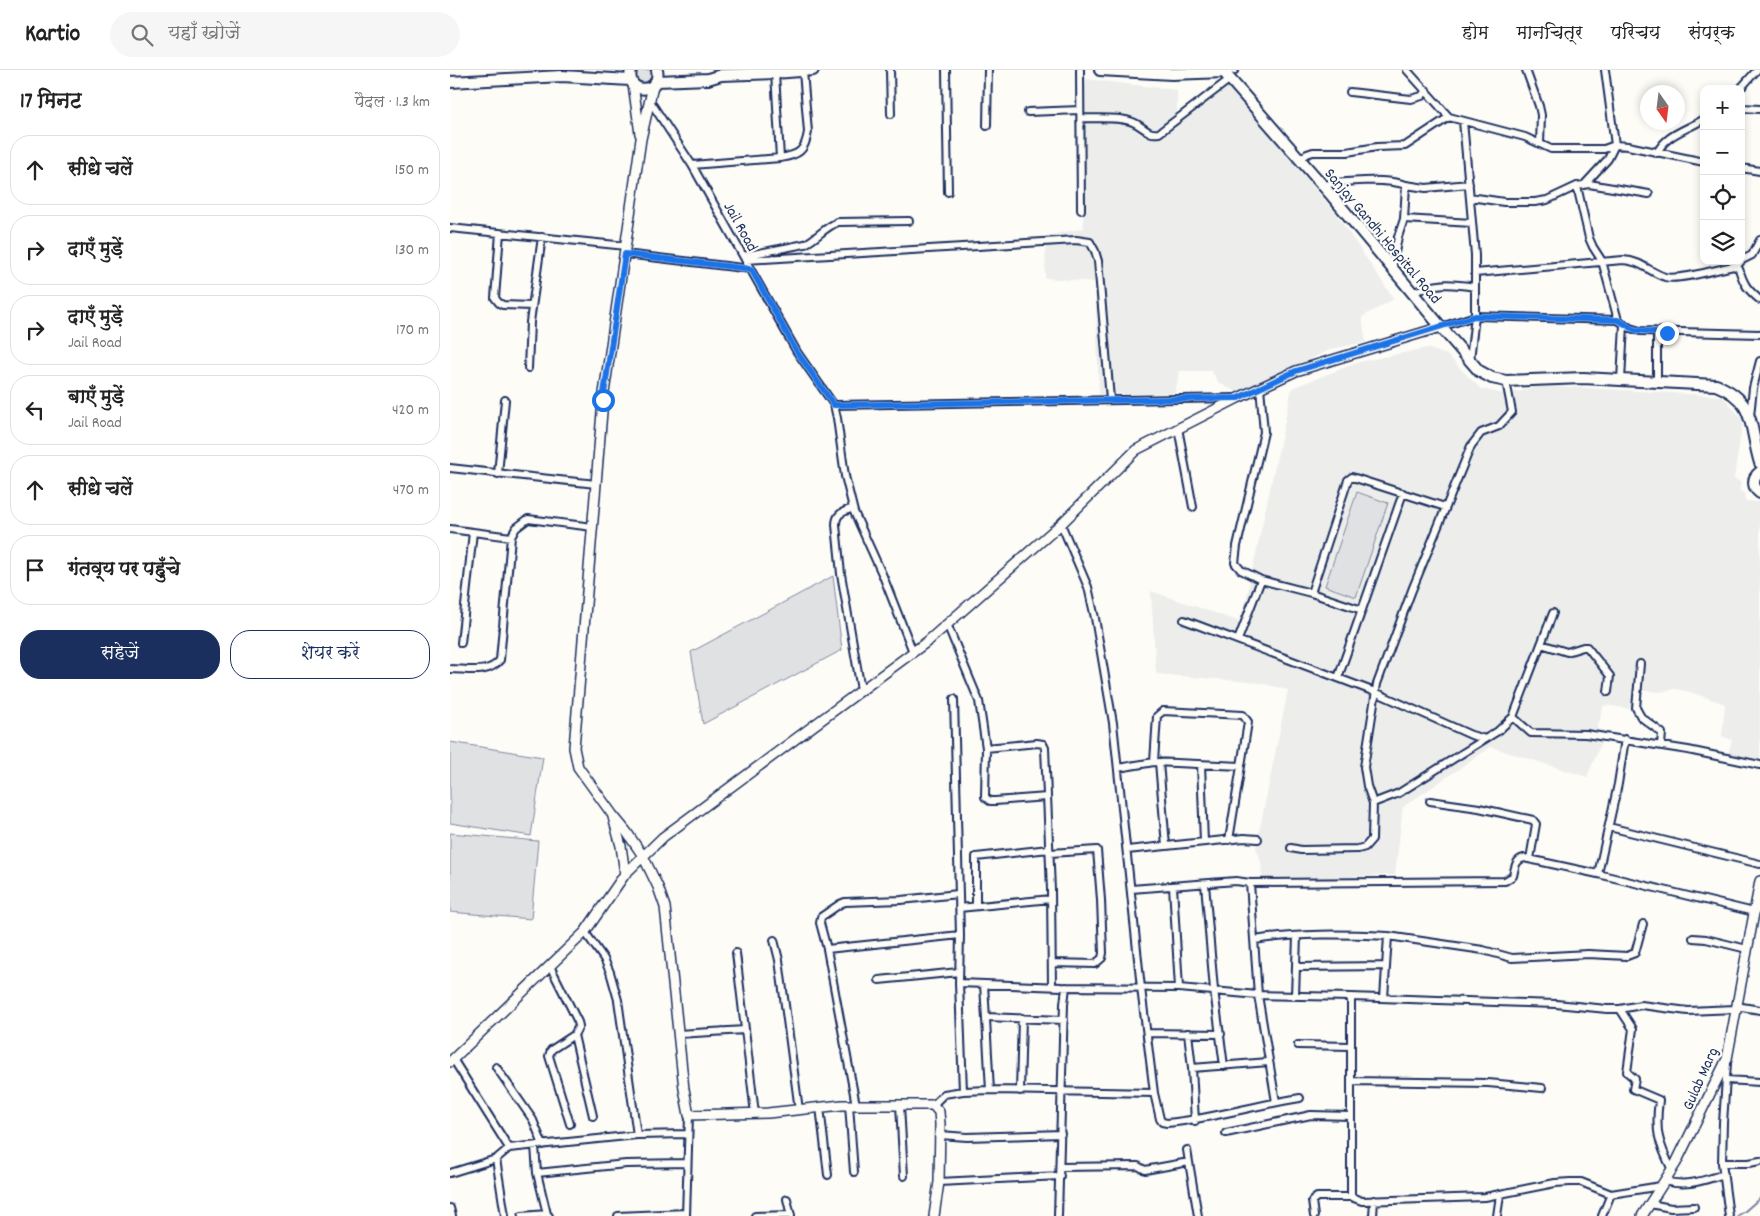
<!DOCTYPE html>
<html lang="hi">
<head>
<meta charset="utf-8">
<style>
  body { margin:0; font-family:Dekko,"Playpen Sans Deva",sans-serif; background:#f6f6f6; color:#222 }
  .controls { position:absolute; right:15px; top:15px; display:grid; overflow:hidden; border-radius:10px; box-shadow:0 2px 8px #0003 }
  .controls button { width:45px; height:45px; display:grid; place-items:center; padding:0; border:0; border-bottom:1px solid #e0e0e0; background:#fff; color:#222; font:25px sans-serif }
  .compass { position:absolute; left:1190px; top:15px; width:45px; height:45px; border-radius:50%; background:#fff; box-shadow:0 2px 8px #0003; rotate:166deg }
  .stop { position:absolute; width:15px; height:15px; margin:-11px; border:4px solid #1a73e8; border-radius:50%; background:#fff }
  .stop.end { background:#1a73e8; border-color:#fff; box-shadow:0 1px 5px #0008 }
  .list { margin:0; padding:0; list-style:none }
  h2 { display:flex; justify-content:space-between; align-items:center; height:65px; margin:0; padding:0 20px; font-size:21px }
  h2 small { font-size:16px; font-weight:400; color:#767676 }
  .list li { display:grid; grid-template-columns:32px 1fr auto; gap:15px; align-items:center; box-sizing:border-box; height:70px; margin:0 10px 10px; padding:0 10px; border:1px solid #e0e0e0; border-radius:20px }
  .list b { display:block; font-size:19px; white-space:nowrap }
  .list p { margin:0; font-size:16px; white-space:nowrap; color:#767676 }
  .list em { font-size:16px; font-style:normal; color:#767676 }
  .actions { display:flex; gap:10px; padding:15px 20px }
  .actions a { flex:1; padding:11px 0; border:1px solid #1b2f5e; border-radius:20px; text-align:center; font-size:18px; color:#1b2f5e }
  .actions .main { background:#1b2f5e; color:#fff }
  .icon { flex:none; width:28px; height:28px; fill:none; stroke:currentColor; stroke-width:2; stroke-linecap:round; stroke-linejoin:round }
  .map { position:relative; flex:none; width:1310px; height:1146px; overflow:hidden }
  header { display:flex; align-items:center; gap:30px; box-sizing:border-box; height:70px; padding:0 25px; background:#fff; border-bottom:1px solid #e0e0e0 }
  header strong { font-size:24px }
  nav { display:flex; gap:28px; margin-inline-start:auto; font-size:18px }
  .search { width:350px; height:45px; background:#f6f6f6; display:flex; align-items:center; gap:12px; box-sizing:border-box; padding:0 18px; border-radius:28px; color:#767676; font-size:19px }
  main { display:flex }
  aside { flex:1; background:#fff }
  .map>svg:first-child { display:block }
  .built { fill:#edeeec }
  .green { fill:#e0e1e3; stroke:#7e88a0 }
  .lines { fill:none; stroke-linecap:round; stroke-linejoin:round }
  .stream { stroke:#76819c; stroke-width:2 }
  .street-casing { stroke:#1b2f5e; stroke-width:10 }
  .secondary-casing { stroke:#1b2f5e; stroke-width:12 }
  .primary-casing { stroke:#1b2f5e; stroke-width:14 }
  .street { stroke:#fdfcf7; stroke-width:6 }
  .secondary { stroke:#fdfcf7; stroke-width:9 }
  .primary { stroke:#fdfcf7; stroke-width:10 }
  .route { stroke:#1a73e8; stroke-width:6 }
  .labels { text-anchor:middle; stroke-width:4.5; stroke-linejoin:round; paint-order:stroke }
  .street-label { font-size:16px; fill:#1b2f5e; stroke:#fdfcf7 }
</style>
</head>
<body>
<header>
<strong>Kartio</strong>
<div class="search"><svg class="icon" aria-label="search" viewBox="0 0 24 24"><circle cx="10" cy="10" r="6"/><path d="M15 15l6 6"/></svg>यहाँ खोजें</div>
<nav><a>होम</a><a>मानचित्र</a><a>परिचय</a><a>संपर्क</a></nav>
</header>
<main>
<aside>
<h2>17 मिनट<small>पैदल · 1.3 km</small></h2>
<ul class="list">
<li><svg class="icon" aria-label="ahead" viewBox="0 0 24 24"><path d="M12 20V5M6 11l6-6 6 6"/></svg><div><b>सीधे चलें</b></div><em>150 m</em></li>
<li><svg class="icon" aria-label="right" viewBox="0 0 24 24"><path d="M7 20v-9h11M14 6l5 5-5 5"/></svg><div><b>दाएँ मुड़ें</b></div><em>130 m</em></li>
<li><svg class="icon" aria-label="right" viewBox="0 0 24 24"><path d="M7 20v-9h11M14 6l5 5-5 5"/></svg><div><b>दाएँ मुड़ें</b><p>Jail Road</p></div><em>170 m</em></li>
<li><svg class="icon" aria-label="left" viewBox="0 0 24 24"><path d="M17 20v-9H6M10 6l-5 5 5 5"/></svg><div><b>बाएँ मुड़ें</b><p>Jail Road</p></div><em>420 m</em></li>
<li><svg class="icon" aria-label="ahead" viewBox="0 0 24 24"><path d="M12 20V5M6 11l6-6 6 6"/></svg><div><b>सीधे चलें</b></div><em>470 m</em></li>
<li><svg class="icon" aria-label="arrive" viewBox="0 0 24 24"><path d="M6 21V4h12l-3 4 3 4H6"/></svg><div><b>गंतव्य पर पहुँचे</b></div></li>
</ul>
<div class="actions"><a class="main">सहेजें</a><a>शेयर करें</a></div>
</aside>
<div class="map">
<svg width="1310" height="1146" viewBox="0 0 1310 1146">
  <rect width="100%" height="100%" fill="#fdfcf7"/>
  <filter id="ink" filterUnits="userSpaceOnUse"><feTurbulence type="fractalNoise" baseFrequency=".02" numOctaves="2"/><feDisplacementMap in="SourceGraphic" scale="10" xChannelSelector="R" yChannelSelector="G"/><feConvolveMatrix kernelMatrix="1 2 1 2 8 2 1 2 1" color-interpolation-filters="sRGB"/></filter>
  <g filter="url(#ink)">
    <!-- built -->
    <path class="built" d="M636,9L727,20V45L732,52L776,14L885,142L944,229L912,247L916,272L882,279L799,318L787,322L769,313L761,301H730L725,323L649,325L645,212L595,208L596,166L634,158L627,62Z
      M977,278L997,285L1031,319L1050,323L1072,321L1089,315L1272,326L1293,350L1284,409L1291,412L1289,420L1295,424V431L1310,432V689L1278,684L1282,670L1272,666L1275,634L1240,622L1225,619L1210,622L1184,620L1180,639L1154,635L1147,659L1156,661L1137,707L1041,677L953,737L945,805L820,810L812,808L811,792L806,777L838,620L810,613L706,604L701,521L791,552L842,318L909,292Z"/>
    <!-- green -->
    <path class="green" d="M185,0H204L203,10L195,15L188,13L185,7Z
      M907,422L938,433L906,527L875,516Z
      M383,506L392,580L253,654L241,582Z
      M0,672L93,687L81,766L0,753Z
      M0,763L88,771L81,849L0,842Z"/>
    <g class="lines">
      <!-- stream -->
      <path class="stream" d="M1287,1146L1294,1142L1310,1128"/>
      <!-- street casing -->
      <g class="street-casing">
        <path id="street" d="M440,0L441,44
          M496,0L498,122
          M630,0L631,140
          M957,0L999,47L1075,67L1101,79H1154L1165,75L1178,76L1254,92
          M1076,0L1089,36L1091,45L1090,74
          M774,2L785,0
          M1290,19L1307,0
          M900,22L961,29L972,26L976,20
          M200,31L242,95L347,282L384,335L786,328
          M1291,38L1310,39
          M578,42L630,40
          M631,48C646,49 672,46 685,53C695,58 698,65 709,63L780,9
          M1013,51L1025,185V246L1020,290
          M537,56L538,0
          M1207,83C1216,64 1237,60 1254,49
          M330,88C349,85 355,81 358,62L353,1
          M850,89L857,84L863,82H897L927,77L955,76L999,47
          M242,95L330,88L325,3
          M1291,98L1310,101
          M873,115C895,111 935,108 956,115
          M1134,115L1158,89L1165,75L1155,0
          M1127,116L1139,168L1143,177L1152,191L1168,250
          M1020,127L1054,132H1085L1097,130L1127,116L1139,114L1199,124
          M954,149L1022,153
          M0,158L176,176
          M50,163L45,228L49,233L53,235L82,236
          M175,184L301,199
          M293,186L355,174C367,168 375,157 388,152L459,151
          M296,190L626,170L640,172L645,181L648,191L660,329
          M1285,191L1286,197L1292,190L1302,185L1310,170
          M942,198L948,167L954,149L956,115L976,118L1019,114
          M1025,203L1173,190C1192,191 1199,202 1215,207C1229,211 1268,199 1284,196L1289,199C1294,215 1297,219 1310,230
          M962,223C986,212 1000,213 1025,217
          M991,257L1025,246L1168,250L1180,258L1190,261L1310,264
          M78,298L80,252L92,167
          M1171,310L1174,255
          M1207,312V262
          M810,317L814,362L787,476L785,493L791,500L811,510
          M384,335L387,348L395,406L404,442L433,506L463,582
          M1300,346L1303,318L1310,291
          M728,358L743,437
          M0,398L146,414
          M48,404L55,330
          M403,438C393,442 386,443 386,455L391,504L411,620
          M611,454L638,517L645,548L663,653L691,918L704,1023L710,1049L712,1052L717,1053C762,1049 805,1035 850,1028
          M0,459L61,467
          M861,523L898,410L902,407L995,437
          M734,550L925,622L1021,665L1035,669L1048,661L1063,647L1103,543
          M497,554L529,631L536,678L535,727L540,731H545L597,727
          M788,570L811,510L861,523L912,540
          M11,573L23,462
          M1091,574L1117,582L1133,577H1137L1160,606L1158,622
          M1190,594L1186,638L1191,647L1212,663L1211,675
          M0,599C17,599 38,605 50,590L61,467L66,458L78,449L143,457
          M888,608L953,423
          M504,629L510,865L509,913L612,917L729,918L808,925L901,927L1106,934L1157,939H1170L1191,935L1238,941L1285,939
          M1063,647L1081,663L1136,664L1238,680L1310,695
          M536,678L587,673L593,674L595,678L601,820L602,916
          M704,692L707,646L713,641L793,645L798,652L791,696
          M709,692L716,776
          M751,694L754,772
          M668,698L704,692L791,696L779,770
          M980,731L1029,738L1083,750L1086,754L1080,789
          M923,733L949,723L1035,669
          M1159,757L1310,794
          M841,778L851,780L908,779L915,777L922,769L923,733L917,716L914,697L927,614L962,520L1021,376L1031,363L1049,356L1062,342L1056,311
          M677,780L794,768L808,769
          M600,783L647,780L651,830L653,883L652,888L645,894L602,893
          M1148,804L1168,714L1175,669
          M800,813L808,925L826,1032
          M755,814L764,920L774,996
          M723,816L729,918
          M681,819L786,811L800,813L1055,811L1063,806C1065,798 1065,790 1074,788L1148,804L1304,842
          M526,836V787L599,779
          M509,838L601,829
          M135,862L154,889L160,902L168,930L187,1065
          M1243,868L1256,869L1297,879
          M324,870L329,890L349,1040
          M805,870C849,863 893,864 938,866
          M377,879L510,865
          M286,883L305,1044
          M100,896L128,952L129,956L124,965L143,1046
          M847,897L935,896
          M429,910L509,902
          M509,913L513,1021L540,1020L704,1023
          M534,914L540,1020
          M845,926L847,866
          M901,927V1127L912,1131L1035,1127L1105,1113L1120,1112H1131L1161,1124L1211,1116
          M934,928L938,866L1033,880L1062,888L1138,884L1177,886L1185,883L1193,854
          M1286,936L1310,940
          M1170,939L1183,959L1177,1002L1185,1009L1183,1019L1209,1030C1205,1061 1208,1072 1222,1100
          M536,947L614,950
          M697,963L771,964
          M738,963L742,998L745,1051
          M228,964L295,960
          M848,975L901,976
          M3,989L59,1078L187,1065L238,1064
          M1277,993L1273,1053L1272,1093L1279,1146
          M46,997L83,1050L93,1075
          M742,998L819,992
          M1276,1010L1310,1012
          M901,1011L1038,1013L1092,1018
          M570,1021L572,948
          M399,1035L404,1102
          M406,1035L377,879L370,853L371,847L390,834L395,832L451,830L508,824
          M450,1035L454,1106
          M483,1035L494,1024L513,1021
          M370,1037L378,1105
          M120,1054L99,986L101,980L124,965
          M776,1063L861,1045L901,1046
          M490,1065L517,1067L611,1064
          M85,1076L87,1103L97,1144L99,1146
          M737,1080L748,1146
          M46,1089L55,1146
          M1272,1093H1299L1310,1091
          M610,1097L688,1096L695,1100L739,1092
          M0,1103L46,1089L59,1078
          M87,1103L176,1094L237,1093
          M1214,1111C1237,1117 1252,1111 1274,1104
          M489,1112L610,1106
          M337,1129L341,1146
          M1200,1134L1221,1138L1244,1137
          M0,1138L2,1146
          M72,1146L97,1144
          M168,1146L236,1143
          M236,1146L239,1045
          M305,1146L341,1145
          M608,1146L614,934L616,917
          M864,1146L862,1131L867,1127H901
          M923,1146L924,1130
          M1047,1146L1050,1125
          M1152,1146L1161,1124"/>
      </g>
      <!-- secondary casing -->
      <g class="secondary-casing">
        <path id="secondary" d="M183,14L190,64
          M203,16L191,69L153,330L124,678L128,697L162,744L176,761L193,786L208,817L215,837L234,1019L239,1045L318,1043L392,1035H483L489,1042L490,1054L489,1112L484,1146
          M163,747L171,776L175,804
          M0,992L135,862L175,804L213,767L478,571L611,454L686,380L788,328L846,301L991,257
          M1192,1146L1226,1093L1277,989L1310,811"/>
      </g>
      <!-- primary casing -->
      <g class="primary-casing">
        <path id="primary" d="M181,0C175,25 212,25 207,0
          M650,0L722,4L774,2
          M772,0L882,126L991,257L1029,301L1042,308L1056,311L1133,308L1266,315C1307,331 1299,358 1310,393
          M207,11L258,9L271,5L325,3L363,0
          M0,12L112,6L180,10
          M1310,402C1302,408 1302,417 1310,423"/>
      </g>
      <!-- street -->
      <use href="#street" class="street"/>
      <!-- secondary -->
      <use href="#secondary" class="secondary"/>
      <!-- primary -->
      <use href="#primary" class="primary"/>
    </g>
  </g>
  <g class="lines" filter="url(#ink)">
    <!-- route -->
    <path class="route" d="M153,330L175,184L301,199L347,282L384,335L788,328L846,301L1025,246L1168,250L1185,260L1217,263"/>
  </g>
  <g class="labels">
    <!-- street labels -->
    <g class="street-label">
      <text transform="translate(292 156) rotate(61)" y="6">Jail Road</text>
      <text transform="translate(934 165) rotate(50)" y="6">Sanjay Gandhi Hospital Road</text>
      <text transform="translate(1249 1008) rotate(-66)" y="6">Gulab Marg</text>
    </g>
  </g>
</svg>
<div class="controls">
<button>+</button>
<button>−</button>
<button><svg class="icon" aria-label="locate" viewBox="0 0 24 24"><circle cx="12" cy="12" r="6"/><path d="M12 2v4M12 18v4M2 12h4M18 12h4"/></svg></button>
<button><svg class="icon" aria-label="layers" viewBox="0 0 24 24"><path d="M12 4l9 5-9 5-9-5zM3 14l9 5 9-5"/></svg></button>
</div>
<svg class="compass" viewBox="-18 -18 36 36"><path d="M0-13l5 13h-10z" fill="#e53935"/><path d="M0 13l5-13h-10z" fill="#767676"/></svg>
<div class="stop" style="left:153px;top:330px"></div>
<div class="stop end" style="left:1217px;top:263px"></div>
</div>
</main>
</body>
</html>
